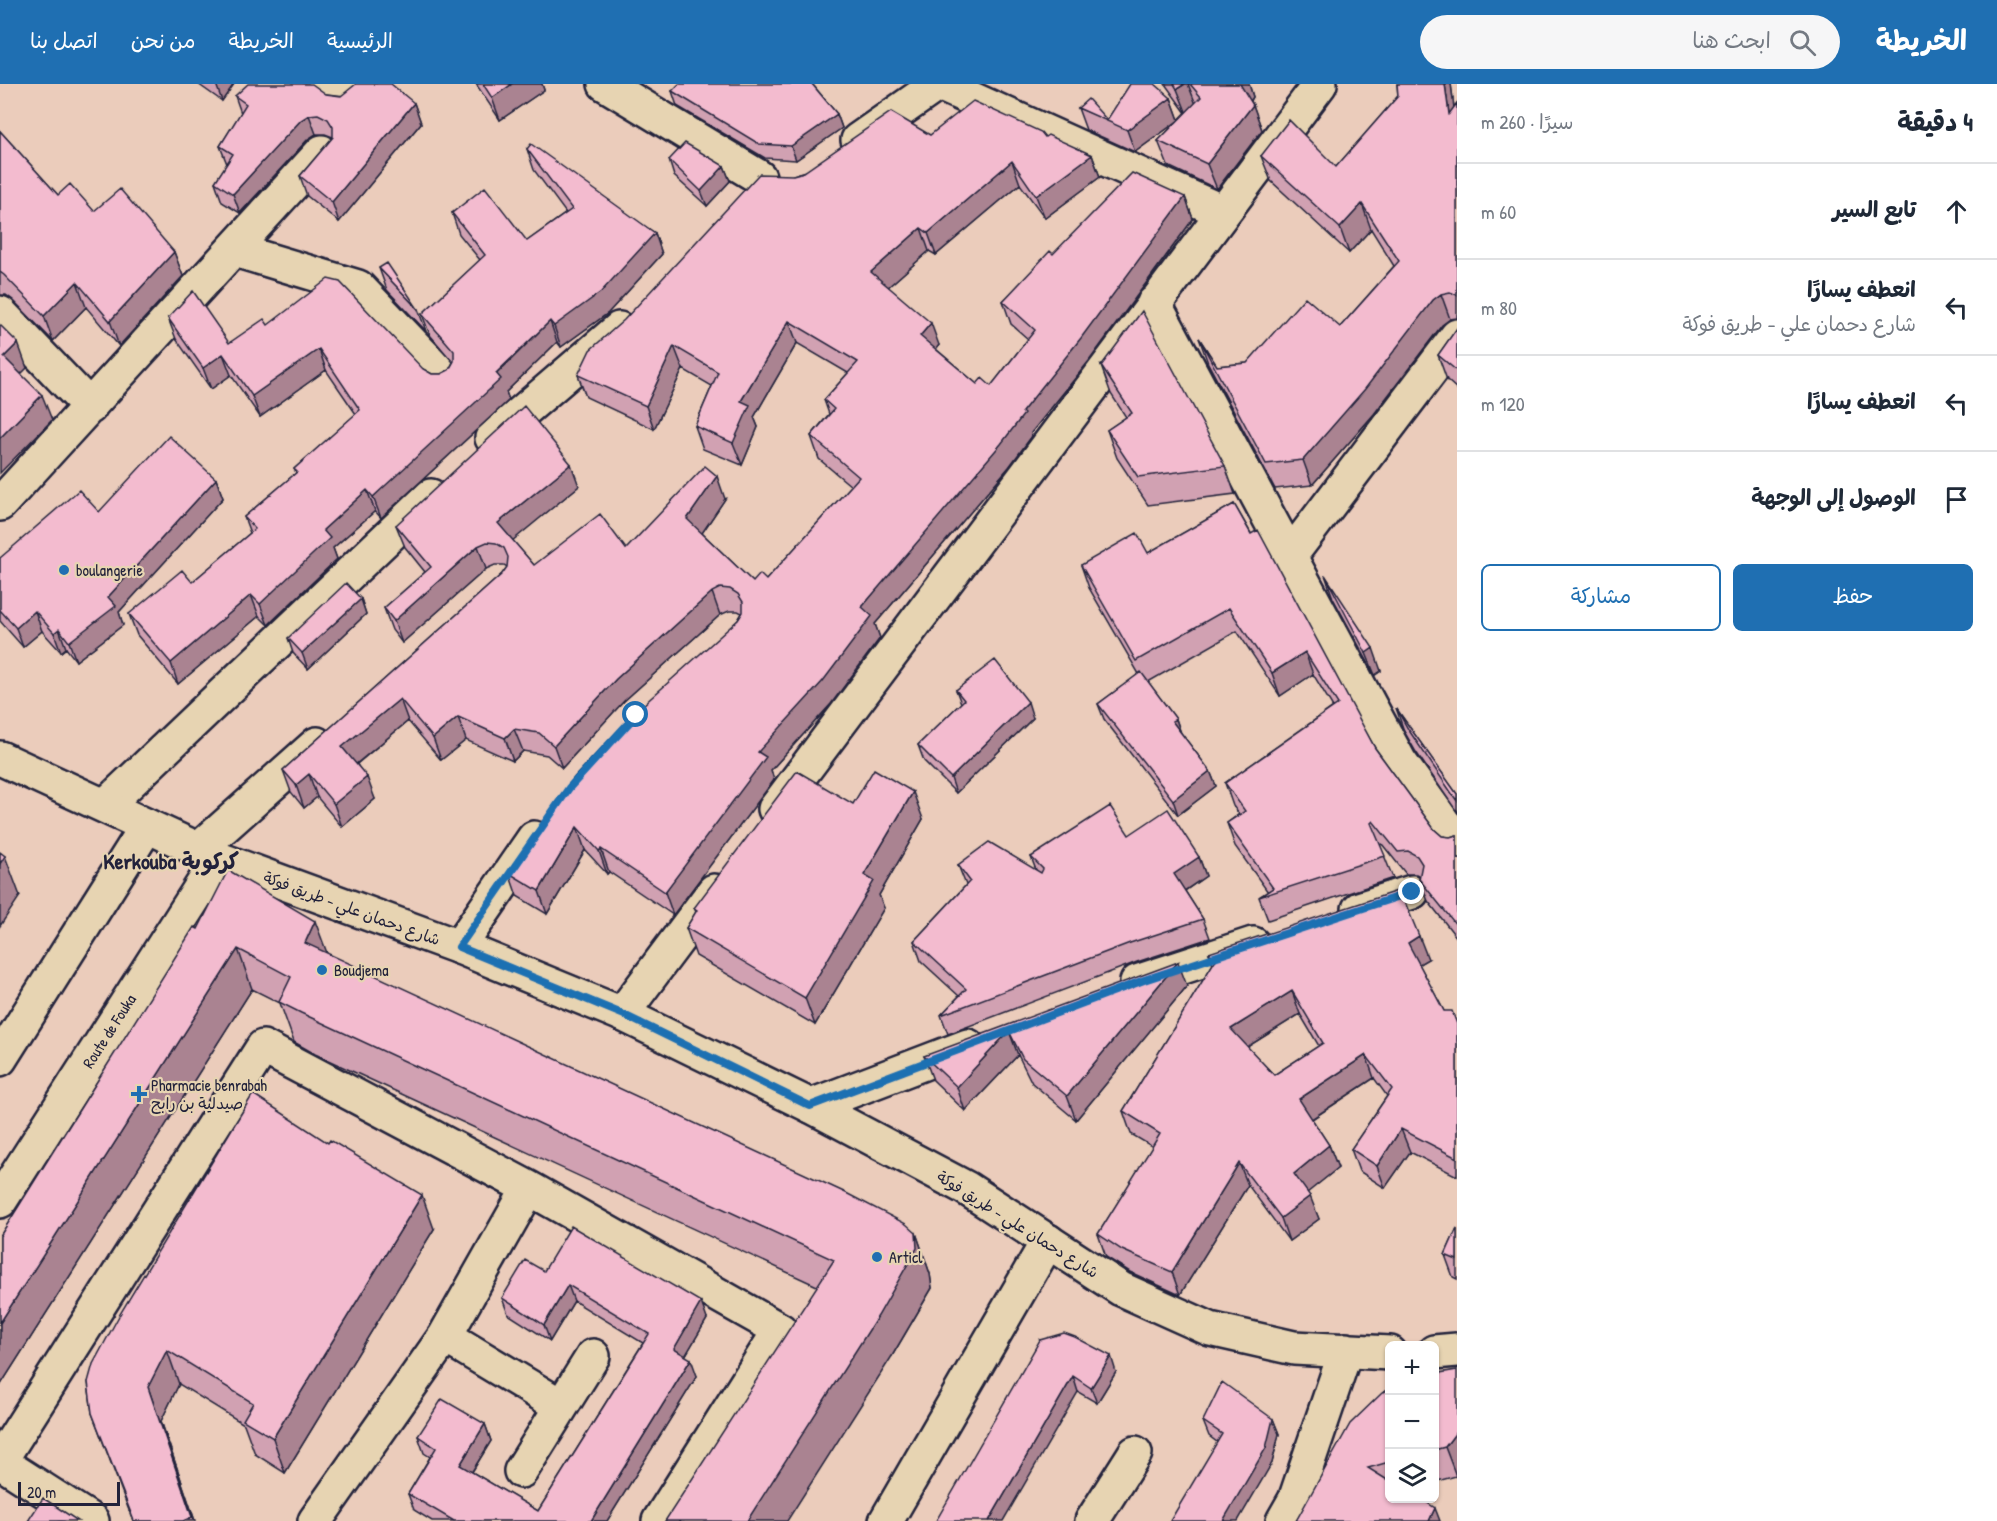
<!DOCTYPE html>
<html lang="ar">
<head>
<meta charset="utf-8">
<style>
  body { margin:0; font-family:"Patrick Hand","Playpen Sans Arabic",sans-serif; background:#f6f6f7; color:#1f2937; direction:rtl }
  .controls { position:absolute; right:18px; bottom:18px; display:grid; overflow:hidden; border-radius:9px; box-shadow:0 2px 4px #0004 }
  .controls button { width:54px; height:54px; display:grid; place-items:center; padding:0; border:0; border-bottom:2px solid #e0e1e3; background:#fff; color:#1f2937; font:30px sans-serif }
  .scale { position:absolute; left:18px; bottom:15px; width:102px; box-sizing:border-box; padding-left:6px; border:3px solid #22223b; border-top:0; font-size:16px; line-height:21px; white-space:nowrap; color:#22223b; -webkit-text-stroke:4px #e7d4b2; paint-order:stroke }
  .stop { position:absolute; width:18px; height:18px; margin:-14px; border:4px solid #1f6fb2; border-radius:50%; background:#fff }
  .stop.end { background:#1f6fb2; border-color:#fff; box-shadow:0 2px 6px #0008 }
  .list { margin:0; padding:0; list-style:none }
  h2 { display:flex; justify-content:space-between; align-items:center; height:78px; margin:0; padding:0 24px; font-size:26px }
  h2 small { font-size:20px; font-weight:400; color:#747a83 }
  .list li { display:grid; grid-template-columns:39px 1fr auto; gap:18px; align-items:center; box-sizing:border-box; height:96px; padding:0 24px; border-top:2px solid #e0e1e3 }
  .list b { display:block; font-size:22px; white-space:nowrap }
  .list p { margin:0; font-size:20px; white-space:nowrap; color:#747a83 }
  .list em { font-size:20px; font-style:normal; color:#747a83 }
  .actions { display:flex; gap:12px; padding:18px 24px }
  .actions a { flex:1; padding:14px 0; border:2px solid #1f6fb2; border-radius:9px; text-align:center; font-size:21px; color:#1f6fb2 }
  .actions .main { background:#1f6fb2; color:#fff }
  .icon { flex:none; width:33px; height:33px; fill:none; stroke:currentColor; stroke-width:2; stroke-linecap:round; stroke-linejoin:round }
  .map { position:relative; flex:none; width:1457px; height:1437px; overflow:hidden; direction:ltr }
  header { display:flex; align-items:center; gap:36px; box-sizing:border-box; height:84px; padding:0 30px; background:#1f6fb2; color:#fff }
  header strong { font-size:28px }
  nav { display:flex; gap:33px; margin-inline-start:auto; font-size:21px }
  .search { width:420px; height:54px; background:#f6f6f7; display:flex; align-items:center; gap:15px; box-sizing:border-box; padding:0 21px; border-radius:33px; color:#747a83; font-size:22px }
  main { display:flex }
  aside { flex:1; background:#fff }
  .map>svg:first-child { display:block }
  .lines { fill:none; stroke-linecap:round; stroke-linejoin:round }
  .minor-casing { stroke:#22223b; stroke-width:38 }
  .secondary-casing { stroke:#22223b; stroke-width:38 }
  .minor { stroke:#e7d4b2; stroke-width:33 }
  .secondary { stroke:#e7d4b2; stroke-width:33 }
  .wall { fill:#d1a1b2; stroke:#22223b; stroke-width:1.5; fill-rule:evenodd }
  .shaded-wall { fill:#aa8391; stroke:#22223b; stroke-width:1.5 }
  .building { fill:#f3bbcf; stroke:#22223b; stroke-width:1.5; fill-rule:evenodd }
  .route { stroke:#1f6fb2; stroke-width:8 }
  .poi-dot { fill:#1f6fb2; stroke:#e7d4b2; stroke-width:2 }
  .labels { text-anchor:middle; stroke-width:4.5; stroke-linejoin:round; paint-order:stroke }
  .poi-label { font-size:16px; fill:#22223b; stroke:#e7d4b2; text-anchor:start }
  .street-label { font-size:16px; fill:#22223b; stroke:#e7d4b2 }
  .district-label { font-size:22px; font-weight:bold; fill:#22223b; stroke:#e7d4b2 }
</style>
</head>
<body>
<header>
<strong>الخريطة</strong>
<div class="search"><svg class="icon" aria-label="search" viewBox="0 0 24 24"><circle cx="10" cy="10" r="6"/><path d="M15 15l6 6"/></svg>ابحث هنا</div>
<nav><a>الرئيسية</a><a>الخريطة</a><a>من نحن</a><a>اتصل بنا</a></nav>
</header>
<main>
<aside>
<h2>4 دقيقة<small>سيرًا · 260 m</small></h2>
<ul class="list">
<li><svg class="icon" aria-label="ahead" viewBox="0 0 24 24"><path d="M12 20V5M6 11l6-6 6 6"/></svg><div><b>تابع السير</b></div><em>60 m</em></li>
<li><svg class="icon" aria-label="left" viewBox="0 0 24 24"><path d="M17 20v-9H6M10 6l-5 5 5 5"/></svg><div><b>انعطف يسارًا</b><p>شارع دحمان علي - طريق فوكة</p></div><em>80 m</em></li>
<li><svg class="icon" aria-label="left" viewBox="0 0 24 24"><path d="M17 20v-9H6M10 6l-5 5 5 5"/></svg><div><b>انعطف يسارًا</b></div><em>120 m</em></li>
<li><svg class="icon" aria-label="arrive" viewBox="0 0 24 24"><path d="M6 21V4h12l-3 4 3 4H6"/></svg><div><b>الوصول إلى الوجهة</b></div></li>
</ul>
<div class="actions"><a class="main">حفظ</a><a>مشاركة</a></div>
</aside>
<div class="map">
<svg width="1457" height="1437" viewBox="0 0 1457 1437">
  <rect width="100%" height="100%" fill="#ebccbb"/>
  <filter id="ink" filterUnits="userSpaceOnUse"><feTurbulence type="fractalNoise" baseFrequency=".0167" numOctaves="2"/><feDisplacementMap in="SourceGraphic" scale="12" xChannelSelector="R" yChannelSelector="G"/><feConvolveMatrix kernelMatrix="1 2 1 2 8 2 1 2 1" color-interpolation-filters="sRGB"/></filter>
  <g filter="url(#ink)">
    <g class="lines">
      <!-- minor casing -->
      <g class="minor-casing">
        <path id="minor" d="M321,0L343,14L358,0
          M605,0L759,93
          M939,0L1223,128
          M858,56L938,0
          M235,166L358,203L444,293
          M1154,219L1400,678L1457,757
          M0,229L90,323
          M492,354L619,245
          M0,420L322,68
          M1290,472L1457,252
          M106,721L431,412
          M775,725L1320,0
          M198,766L317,660
          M1359,825L1412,808
          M459,863L534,754
          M1137,898L1253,860
          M622,930L714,807
          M811,1022L968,962
          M445,1252L561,1322
          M0,1377L263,963L529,1104L780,1246L659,1437
          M0,1378L92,1437
          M521,1387L593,1272
          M315,1437L445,1252L529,1104
          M886,1437L1048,1157
          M1092,1437L1135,1369
          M1283,1437L1295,1416L1346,1266"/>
      </g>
      <!-- secondary casing -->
      <g class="secondary-casing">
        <g id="secondary">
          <path d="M0,674L219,775L459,863L622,930L811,1022L966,1104L1121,1205L1210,1245L1294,1264L1390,1269"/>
          <path d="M0,975L147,742"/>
          <path id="s1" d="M0,1117L219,775"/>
          <path d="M1434,1268L1457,1266"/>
        </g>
      </g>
      <!-- minor -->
      <use href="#minor" class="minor"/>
      <!-- secondary -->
      <use href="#secondary" class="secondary"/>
    </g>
    <!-- wall -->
    <path class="wall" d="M198,0H234L222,17Z
      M476,0H542L544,6L500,36Z
      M1165,0H1249L1253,13L1251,17L1253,21L1262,46L1217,105L1168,82L1158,57L1186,29Z
      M1397,0H1451L1454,23L1457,19V234L1450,235L1442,241L1374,330L1312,401L1275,405L1208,279L1199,254L1217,282L1247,279L1340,243L1394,182L1371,145L1349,169L1271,97L1261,72L1336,83L1398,12Z
      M813,1L837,30L842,44L796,76L765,74L677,22L672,7Z
      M326,10L414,19L421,39L339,138L307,112L300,92L333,53L325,50H316L308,55L240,129L222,118L215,98L227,80L220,62L241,29L235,12Z
      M1171,14L1179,36L1135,68L1086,46L1078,24L1107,36Z
      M0,47L58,111L94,127L174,168L183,192L119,262L86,223L53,257L13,216L6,211H0Z
      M930,51L1045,53L1092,71L1100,93L1045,134L1020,100L936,171L929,167L888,203L939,261L936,265L977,300L991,302L1028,255L1011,240L1003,217L1053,170L1185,113L1193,135L1089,277L1031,349L1032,352L1009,383L875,540L880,554L831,620L771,686L774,696L673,831L609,788L607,790L585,766L547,830L517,812L509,789L738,536L742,529L738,527H729L720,531L624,617L562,684L547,671L523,667L513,677L466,656L441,676L408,637L357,680L375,715L342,743L317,713L304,724L291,708L283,686L502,490L507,483L504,481H495L486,485L402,559L392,546L384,524L425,488L405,463L396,441L579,402L512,456L534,481L626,465L725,415L702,449L753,498L766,496L851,402L819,375L811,352L829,330L824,316L848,289L797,259L754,333L758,343L742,381L703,365L695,342L712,302L683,285L654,345L586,313L578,291L793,91Z
      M527,65L655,149L662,170L608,229L561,263L557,258L506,308L509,316L381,434L375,427L333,464L337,475L268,541L259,532L178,600L137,551L129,530L192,498L250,449L244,433L296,389L294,385L356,330L326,286L260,333L231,291L211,305L176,255L168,234L229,259L268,241L423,285L432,290H441L449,286L453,278L430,251L422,230L480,176L459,150L452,129L527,157L566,129L534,86Z
      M669,76L724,82L730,97L707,122L674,92Z
      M379,184L418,225L426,247L387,206Z
      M1457,244V305L1447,296L1438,271Z
      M1101,282L1225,382L1235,410L1148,421L1117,374L1107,346L1126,333L1111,310Z
      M216,395L223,414L119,528L123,541L76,577L66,564L61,568L42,547L23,563L0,537V474L99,428Z
      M1234,420L1375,664L1434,745L1442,752L1450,753L1457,751V854L1428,817L1419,795L1420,792L1416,790H1406L1382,760L1380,761L1393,794L1268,836L1259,813L1268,808L1235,762L1227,739L1239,730L1233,722L1225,699L1333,623L1313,590L1280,612L1237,547L1148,598L1176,635L1181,649L1210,687L1216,702L1178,731L1104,635L1098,620L1139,590L1089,504L1081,481L1148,469Z
      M1325,491L1381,587L1375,591L1333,514Z
      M361,515L366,530L308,585L293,569L288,554Z
      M956,606L1033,634L956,709L924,677L918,661L961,619Z
      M1396,624L1457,710V728L1416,668L1404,647Z
      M853,720L923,735L879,811L884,824L815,941L696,872L686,844L696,828L694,824Z
      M1129,751L1199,773L1206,792L1185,807L1203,835L1210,854L1137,878L948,950L941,931L959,912L921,877L914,857L966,801L958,781L1036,786L1031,773Z
      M198,845L327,870L916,1149L930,1190L932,1204L892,1272L817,1202L315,970L294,958L280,919L252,905L0,1302V1152Z
      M1209,869L1428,875L1419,880L1444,927L1457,940V1092L1410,1068L1385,1104L1359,1087L1351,1065L1387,1012L1374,994L1312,1035L1329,1061L1338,1084L1307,1108L1319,1135L1289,1157L1248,1101L1180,1211L1130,1188L1106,1173L1098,1150L1153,1063L1131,1050L1123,1027L1213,880ZM1300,930L1319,962L1274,991L1247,963Z
      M1187,902L1076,1036L1032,999L1018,971L965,1027L933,996L924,972Z
      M1457,1144V1195L1453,1193L1445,1171Z
      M434,1145L285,1389L255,1370L244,1340L179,1300L161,1337L195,1437H133L92,1329L88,1298Z
      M544,1187L707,1235L685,1272L697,1292L607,1437H432L414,1426L408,1410L430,1373L424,1369L418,1352L485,1340L491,1357L472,1388L538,1427L643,1259L574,1217L550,1257L508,1230L502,1214Z
      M1040,1256L1116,1288L1097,1319L1078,1308Z
      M1434,1290L1456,1392L1434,1398Z
      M1389,1305V1414L1296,1437Z
      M1273,1335L1279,1350L1272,1379L1217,1358L1209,1352L1203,1337Z"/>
    <!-- shaded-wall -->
    <path class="shaded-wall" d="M216,0H234L222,17Z
      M512,0H542L544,6L500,36L492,14Z
      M1185,0H1188L1197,23L1187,30L1177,5Z
      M1239,0H1249L1253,13L1247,22Z
      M1445,0H1451L1457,48L1449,30Z
      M1171,14L1179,36L1135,68L1127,46Z
      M414,19L421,39L339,138L332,118Z
      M1253,21L1262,46L1217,105L1207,80Z
      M837,30L842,44L796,76L791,62Z
      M309,31L316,50L308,55L240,129L233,110L301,36Z
      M1092,71L1100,93L1045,134L1036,112Z
      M1012,77L1020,100L936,171L928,149Z
      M724,82L730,97L707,122L701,107Z
      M1185,113L1193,135L1089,277L1031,349L1032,352L1009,383L875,540L880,554L831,620L771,686L774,696L673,831L665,808L758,668L862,523L1022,328Z
      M1362,120L1371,145L1349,169L1340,144Z
      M921,144L929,167L879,211L871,188Z
      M655,149L662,170L608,229L561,263L554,242Z
      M174,168L183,192L119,262L110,237Z
      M77,198L86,223L53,257L44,232Z
      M1441,210L1450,235L1442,241L1374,330L1312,401L1303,376L1433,216Z
      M550,237L557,258L506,308L509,316L381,434L373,413Z
      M789,237L797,259L754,333L758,343L742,381L733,359L741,317Z
      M931,239L939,261L929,274L920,252Z
      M18,259L27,284L13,298L4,273Z
      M674,262L683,285L654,345L646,322Z
      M319,265L326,286L260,333L252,312Z
      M223,270L231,291L211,305L203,284Z
      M42,311L52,336L0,389V354Z
      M571,380L579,402L506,462L498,439Z
      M717,392L725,415L696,458L687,435Z
      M216,395L223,414L119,528L123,541L76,577L69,558L108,513Z
      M367,406L375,427L333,464L337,475L268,541L260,520L323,446Z
      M478,462L486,485L402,559L394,537Z
      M712,508L720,531L624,617L562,684L554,662L616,595Z
      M251,511L259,532L178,600L171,579Z
      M361,515L366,530L308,585L302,569Z
      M35,527L42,547L23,563L16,544Z
      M59,545L66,564L61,568L54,549Z
      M1373,564L1381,587L1375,591L1366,569Z
      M1305,568L1313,590L1280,612L1272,589Z
      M400,615L408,637L350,685L342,663Z
      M1028,618L1033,634L956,709L951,694Z
      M458,633L466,656L441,676L433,654Z
      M1176,635L1181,650L1172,637Z
      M514,645L523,667L513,677L505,654Z
      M1210,687L1216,702L1178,731L1173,716Z
      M309,690L317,713L304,724L296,701Z
      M367,693L375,715L342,743L334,720Z
      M913,708L923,735L879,811L884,824L815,941L805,914L864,791Z
      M577,743L585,766L547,830L539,807Z
      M601,765L609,788L607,790L599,767Z
      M0,770L5,772L20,812L0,842Z
      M1199,773L1206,792L1181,809L1174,790Z
      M315,837L330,877L305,859Z
      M1419,852L1428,875L1416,882L1408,859Z
      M238,865L252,905L0,1302V1239Z
      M1178,878L1187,902L1076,1036L1067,1012Z
      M1292,907L1300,930L1239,968L1231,945Z
      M1009,947L1018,971L965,1027L957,1003Z
      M1366,971L1374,994L1307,1038L1299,1015Z
      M1401,1045L1410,1068L1385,1104L1377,1082Z
      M1329,1061L1338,1084L1302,1113L1294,1090Z
      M1239,1079L1248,1101L1180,1211L1172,1188Z
      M422,1111L434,1145L285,1389L273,1354Z
      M1310,1112L1319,1135L1289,1157L1281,1134Z
      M916,1149L930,1190L932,1204L892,1272L787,1437H747Z
      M568,1201L574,1217L550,1257L544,1241Z
      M701,1218L707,1235L680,1281L674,1265Z
      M167,1266L179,1300L161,1337L195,1437L192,1433L148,1303Z
      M1111,1272L1116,1288L1097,1319L1091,1304Z
      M691,1275L697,1292L607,1437H591Z
      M1073,1292L1078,1308L1003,1437H989Z
      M1273,1335L1279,1350L1272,1379L1238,1437H1223Z
      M485,1340L491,1357L466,1397L460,1381Z
      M1457,1347V1390L1456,1392L1445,1363Z
      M1435,1424L1440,1437H1429Z"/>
    <!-- building -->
    <path class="building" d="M248,0H312L326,10L341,12L356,0H391L414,19L332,118L300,92L333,53V43L328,35L318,30L309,31L301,36L233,110L215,98L233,70L220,62L246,20L235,12Z
      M483,0H512L492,14Z
      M679,0H812L837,30L791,62L759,60L672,7Z
      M1130,0H1155L1171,14L1127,46L1078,24L1088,15L1107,36Z
      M1174,0H1185L1177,5Z
      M1190,0H1240L1253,21L1207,80L1158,57L1201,13Z
      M1397,0H1445L1449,30L1457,19V211L1450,208L1441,210L1433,216L1365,305L1303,376L1266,380L1199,254L1217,282L1247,279L1305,213L1340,243L1399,177L1362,120L1340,144L1261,72L1289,36L1336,83L1398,12Z
      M973,17L1041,48L1045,53L1048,51L1092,71L1036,112L1012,77L928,149L921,144L871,188L931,239L920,252L977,300L982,294L991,302L1035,246L1003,217L1050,167L1053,170L1132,89L1185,113L1081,254L1022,328L1024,330L1001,360L862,523L872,532L823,597L758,668L766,673L665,808L601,765L599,767L577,743L539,807L509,789L575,693L642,622L738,536L743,528V518L738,510L730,505L720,504L712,508L616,595L554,662L539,649L514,645L505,654L458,633L433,654L400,615L342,663L367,693L334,720L309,690L296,701L283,686L502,490L507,483L508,473L504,464L496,459L487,458L478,462L394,537L384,524L431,483L396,441L524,322L571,380L498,439L534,481L600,430L626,465L705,382L717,392L687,435L753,498L760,490L766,496L859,393L811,352L834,325L824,316L858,278L789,237L741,317L750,321L733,359L695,342L718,288L674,262L646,322L578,291L590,266L624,236L759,90L793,91L804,88L891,28L930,51Z
      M0,47L58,111L70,100L94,127L120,105L174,168L110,237L77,198L44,232L4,191L0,188Z
      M685,59L724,82L701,107L669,76Z
      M531,60L655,149L601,208L554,242L550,237L496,289L501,295L373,413L367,406L323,446L330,454L260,520L251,511L171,579L129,530L182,486L192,498L255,445L244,433L297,388L294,385L360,326L319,265L252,312L223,270L203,284L168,234L193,207L229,259L264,235L268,241L328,195L340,198L423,285L432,290H441L449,286L454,277V267L422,230L485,171L452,129L485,103L527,157L572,125L527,65Z
      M387,179L418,225L379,184Z
      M1142,227L1225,382L1138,393L1107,346L1132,329L1101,282Z
      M0,241L18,259L4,273L42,311L0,354Z
      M1457,244V287L1438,271Z
      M169,352L216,395L108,513L116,522L69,558L59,545L54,549L35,527L16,544L0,526V474L79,406L99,428Z
      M1234,420L1251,450L1258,446L1375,664L1434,745L1442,752L1450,753L1457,751V842L1419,795L1422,780L1417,772L1408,767L1398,768L1373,737L1371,739L1385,772L1259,813L1273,804L1227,739L1245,727L1225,699L1338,620L1305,568L1272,589L1229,524L1136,577L1081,481L1137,449L1148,469Z
      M1325,491L1373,564L1366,569Z
      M346,499L361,515L302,569L288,554Z
      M995,576L1028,618L951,694L918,661L964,616L956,606Z
      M1141,588L1176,635L1172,637L1210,687L1173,716L1098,620Z
      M1396,624L1457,710V717L1408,645Z
      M874,685L913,708L864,791L874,797L805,914L686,844L697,826L694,824L797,687L853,720Z
      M1110,722L1129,751L1168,725L1199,773L1174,790L1203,835L1130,859L941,931L966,905L914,857L970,797L958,781L989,758L1041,789L1043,785L1031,773Z
      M0,768L5,772L0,780Z
      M228,786L315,837L305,859L846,1109L906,1140L916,1149L917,1164L878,1232L747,1437H665L834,1176L301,929L279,918L291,893L238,865L0,1239V1152L194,843L198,845Z
      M1400,806L1419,852L1408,859L1444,927H1452L1457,940V1074L1401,1045L1377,1082L1351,1065L1392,1005L1366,971L1299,1015L1329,1061L1294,1090L1310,1112L1281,1134L1239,1079L1172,1188L1122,1166L1098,1150L1160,1050L1123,1027L1216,875L1209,869ZM1292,907L1323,959L1274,991L1231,945Z
      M1178,878L1067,1012L1023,975L1009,947L957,1003L924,972Z
      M253,1010L328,1059L330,1056L422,1111L273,1354L243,1336L253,1319L167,1266L148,1303L192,1433L183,1437H134L92,1329L88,1298L93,1280L120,1230Z
      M571,1142L701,1218L674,1265L691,1275L591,1437H454L408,1410L436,1364L418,1352L442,1315L485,1340L460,1381L538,1427L649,1250L568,1201L544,1241L502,1214L525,1176L544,1187Z
      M1457,1144V1176L1445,1171Z
      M1064,1249L1075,1253L1111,1272L1091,1304L1073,1292L989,1437H936L1040,1256Z
      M1457,1286V1347L1445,1363L1434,1366V1290Z
      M1222,1298L1273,1335L1266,1364L1223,1437H1170L1222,1350L1203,1337Z
      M1389,1305V1378L1368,1384L1389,1397V1414H1420L1435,1424L1429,1437H1296L1350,1340L1382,1309Z
      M43,1414L78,1437H28Z"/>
  </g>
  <g class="lines" filter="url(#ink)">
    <!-- route -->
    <path class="route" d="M636,631L569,704L459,863L622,930L810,1022L1144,896L1412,808"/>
  </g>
  <!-- markers -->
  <g class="poi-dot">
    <circle cx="64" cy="486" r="6"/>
    <circle cx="322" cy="886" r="6"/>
    <path d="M136 1001h6v6h6v6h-6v6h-6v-6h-6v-6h6z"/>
    <circle cx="877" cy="1173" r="6"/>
  </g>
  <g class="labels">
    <!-- poi labels -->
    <g class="poi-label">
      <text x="76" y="492">boulangerie</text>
      <text x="334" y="892">Boudjema</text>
      <text x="151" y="1007">Pharmacie benrabah<tspan x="151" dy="18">صيدلية بن رابح</tspan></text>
      <text x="889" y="1179">Articl</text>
    </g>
    <!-- street labels -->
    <g class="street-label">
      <text transform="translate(352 824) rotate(20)" y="6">شارع دحمان علي - طريق فوكة</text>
      <text dy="6" stroke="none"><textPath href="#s1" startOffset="202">Route de Fouka</textPath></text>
      <text transform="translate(1018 1140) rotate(32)" y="6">شارع دحمان علي - طريق فوكة</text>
    </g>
    <!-- district labels -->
    <g class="district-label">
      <text x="171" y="785">Kerkouba كركوبة</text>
    </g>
  </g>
</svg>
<div class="controls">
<button>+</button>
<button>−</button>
<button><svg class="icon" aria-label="layers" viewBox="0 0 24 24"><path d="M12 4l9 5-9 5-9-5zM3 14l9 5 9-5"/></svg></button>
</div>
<div class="scale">20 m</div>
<div class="stop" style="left:636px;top:631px"></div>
<div class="stop end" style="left:1412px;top:808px"></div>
</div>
</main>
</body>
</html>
